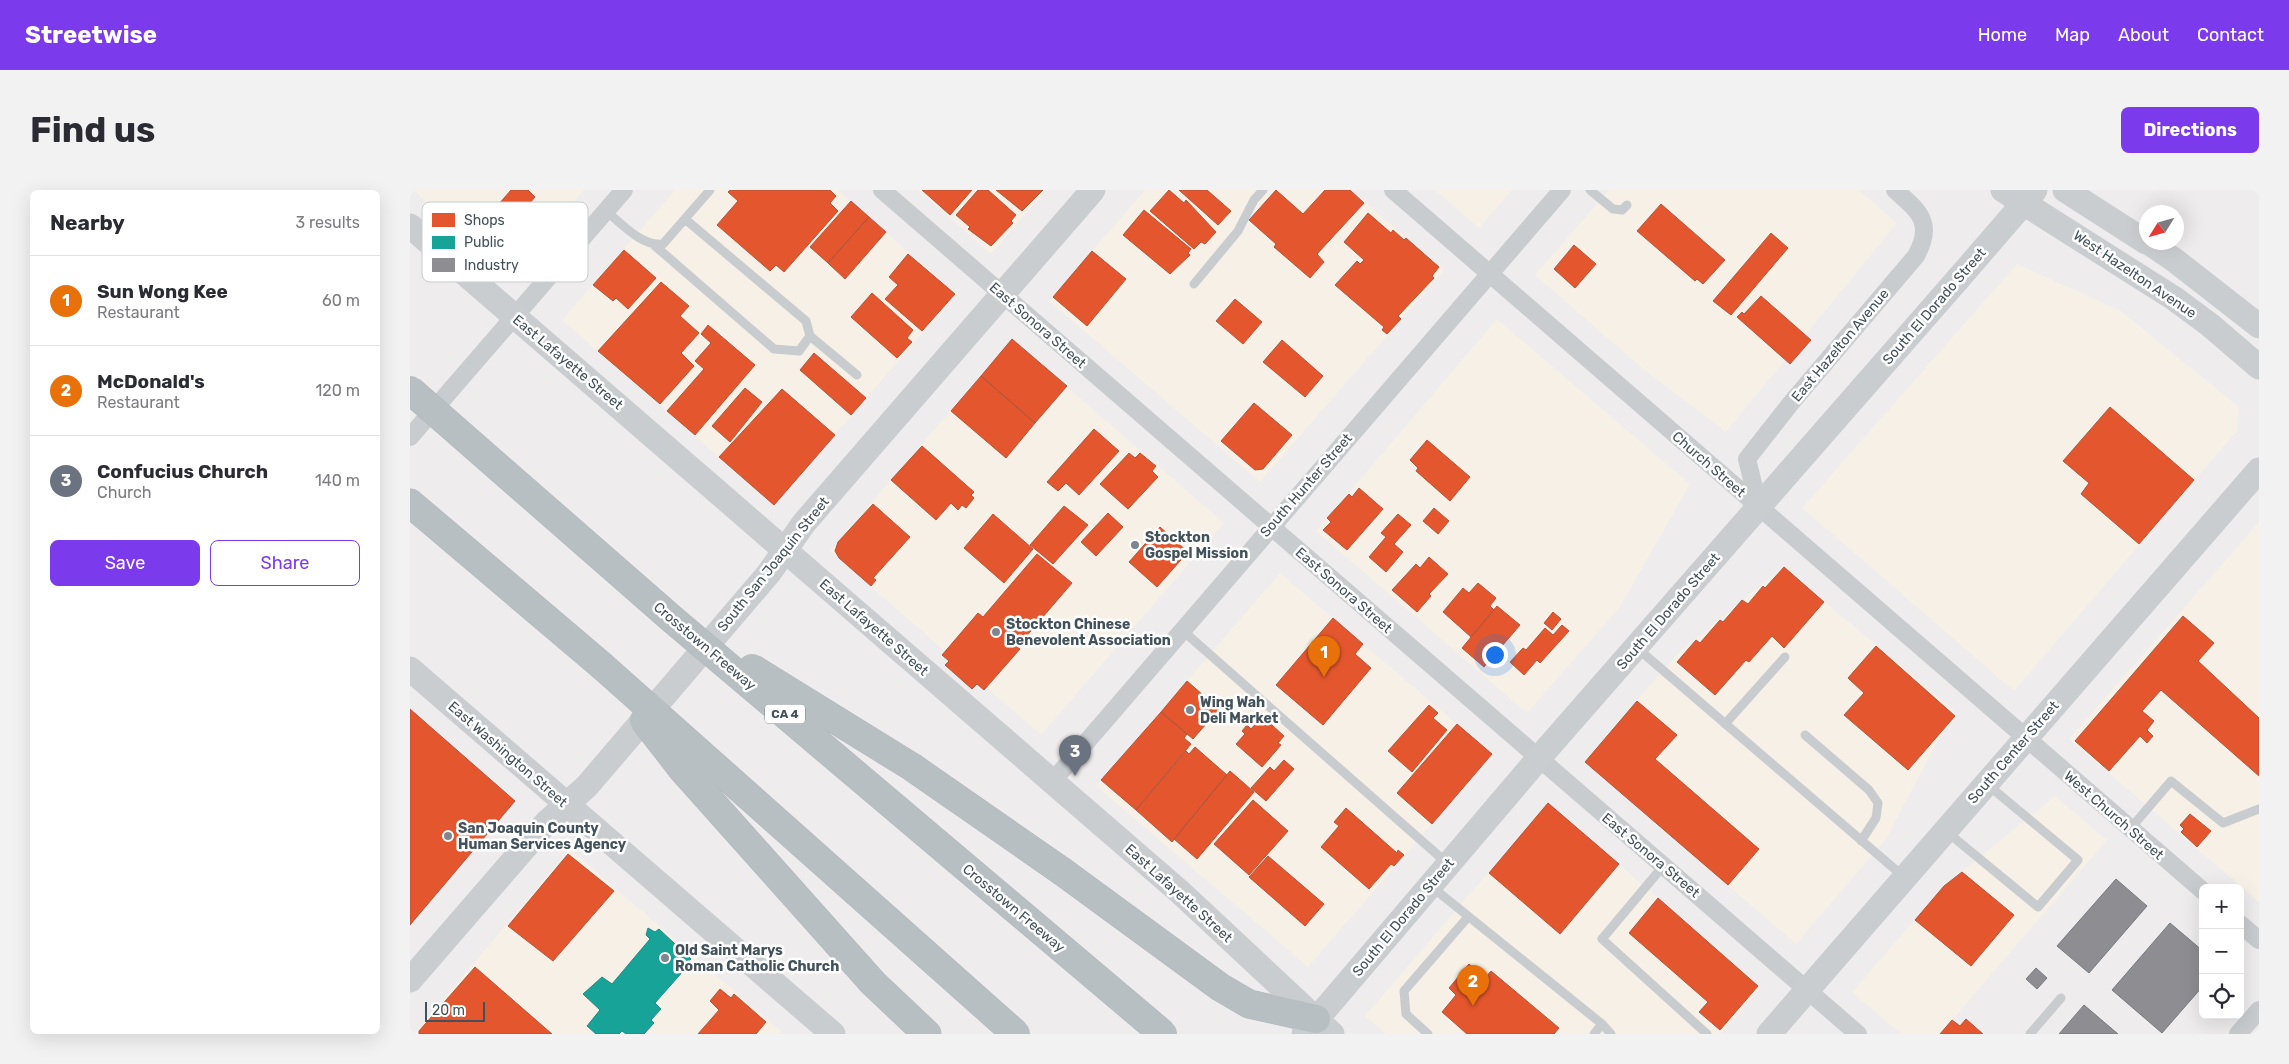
<!DOCTYPE html>
<html lang="en">
<head>
<meta charset="utf-8">
<style>
  body { margin:0; font-family:Rubik,sans-serif; background:#f2f2f3; color:#2b2b33 }
  .controls { position:absolute; right:15px; bottom:15px; display:grid; overflow:hidden; border-radius:8px; box-shadow:0 5px 20px #0002 }
  .controls button { width:45px; height:45px; display:grid; place-items:center; padding:0; border:0; border-bottom:1px solid #e1e1e2; background:#fff; color:#2b2b33; font:25px sans-serif }
  .compass { position:absolute; left:1729px; top:15px; width:45px; height:45px; border-radius:50%; background:#fff; box-shadow:0 5px 20px #0002; rotate:233deg }
  .scale { position:absolute; left:15px; bottom:12px; width:60px; box-sizing:border-box; padding-left:5px; border:2px solid #42515a; border-top:0; font-size:14px; line-height:18px; white-space:nowrap; color:#42515a; -webkit-text-stroke:4px #fff; paint-order:stroke }
  .you { position:absolute; left:1084px; top:464px; width:18px; height:18px; margin:-12px; border:4px solid #fff; border-radius:50%; background:#1a73e8; box-shadow:0 0 0 8px #1a73e833 }
  .badge { display:grid; place-items:center; width:32px; height:32px; border-radius:50%; background:#7c3aed; color:#fff; font-size:16px; font-weight:700 }
  .pin { position:absolute; translate:-50% -41px; filter:drop-shadow(0 1px 2px #0008) }
  .pin::after { content:''; position:absolute; top:26px; width:18px; height:15px; background:inherit; clip-path:polygon(0 0,100% 0,50% 100%) }
  .list { margin:0; padding:0; list-style:none }
  h2 { display:flex; justify-content:space-between; align-items:center; height:65px; margin:0; padding:0 20px; font-size:21px }
  h2 small { font-size:16px; font-weight:400; color:#7c7c81 }
  .list li { display:grid; grid-template-columns:32px 1fr auto; gap:15px; align-items:center; box-sizing:border-box; height:90px; padding:0 20px; border-top:1px solid #e1e1e2 }
  .list b { display:block; font-size:19px; white-space:nowrap }
  .list p { margin:0; font-size:16px; white-space:nowrap; color:#7c7c81 }
  .list em { font-size:16px; font-style:normal; color:#7c7c81 }
  .actions { display:flex; gap:10px; padding:15px 20px }
  .actions a { flex:1; padding:11px 0; border:1px solid #7c3aed; border-radius:8px; text-align:center; font-size:18px; color:#7c3aed }
  .actions .main { background:#7c3aed; color:#fff }
  .icon { flex:none; width:28px; height:28px; fill:none; stroke:currentColor; stroke-width:2; stroke-linecap:round; stroke-linejoin:round }
  .map { position:relative; flex:none; width:1849px; height:844px; overflow:hidden; border-radius:8px }
  header { display:flex; align-items:center; gap:30px; box-sizing:border-box; height:70px; padding:0 25px; background:#7c3aed; color:#fff }
  header strong { font-size:24px }
  nav { display:flex; gap:28px; margin-inline-start:auto; font-size:18px }
  .intro { display:flex; align-items:center; justify-content:space-between; box-sizing:border-box; height:120px; padding:0 30px }
  h1 { margin:0; font-size:35px }
  .button { padding:12px 22px; border-radius:8px; background:#7c3aed; color:#fff; font-size:18px; font-weight:700 }
  main { display:flex; gap:30px; padding:0 30px }
  aside { flex:1; background:#fff; border-radius:8px; box-shadow:0 5px 20px #0002 }
  .map>svg:first-child { display:block }
  .commercial { fill:#f6f0e6 }
  .shops { fill:#e4572e; stroke:#b3553b }
  .public { fill:#17a398; stroke:#248a85 }
  .industry { fill:#8d8d92; stroke:#767b81 }
  .lines { fill:none; stroke-linecap:round; stroke-linejoin:round }
  .highway-casing { stroke:#b0b7bd; stroke-width:29 }
  .lane { stroke:#c8ccce; stroke-width:9 }
  .street { stroke:#c8ccce; stroke-width:18 }
  .secondary { stroke:#c9cdd0; stroke-width:25 }
  .highway { stroke:#b8bfc3; stroke-width:28 }
  .highway-bridge-casing { stroke:#b0b7bd; stroke-width:29; stroke-linecap:butt }
  .secondary-bridge { stroke:#c9cdd0; stroke-width:25 }
  .highway-bridge { stroke:#b8bfc3; stroke-width:28 }
  .poi-dot { fill:#7e878d; stroke:#fff; stroke-width:2 }
  .labels { text-anchor:middle; stroke-width:5; stroke-linejoin:round; paint-order:stroke }
  .shield { fill:#fff; stroke:#7b858c; stroke-width:1 }
  .shield-label { font-size:12px; font-weight:bold; fill:#42515a }
  .street-label { font-size:14px; fill:#42515a; stroke:#fff }
  .poi-label { font-size:14px; font-weight:bold; fill:#42515a; stroke:#fff; text-anchor:start }
  .key { fill:#fff; stroke:#c6cbce; stroke-width:1 }
  .key-label { font-size:14px; fill:#42515a }
</style>
</head>
<body>
<header>
<strong>Streetwise</strong>
<nav><a>Home</a><a>Map</a><a>About</a><a>Contact</a></nav>
</header>
<div class="intro"><h1>Find us</h1><a class="button">Directions</a></div>
<main>
<aside>
<h2>Nearby<small>3 results</small></h2>
<ul class="list">
<li><span class="badge" style="background:#e8710a">1</span><div><b>Sun Wong Kee</b><p>Restaurant</p></div><em>60 m</em></li>
<li><span class="badge" style="background:#e8710a">2</span><div><b>McDonald's</b><p>Restaurant</p></div><em>120 m</em></li>
<li><span class="badge" style="background:#6b7280">3</span><div><b>Confucius Church</b><p>Church</p></div><em>140 m</em></li>
</ul>
<div class="actions"><a class="main">Save</a><a>Share</a></div>
</aside>
<div class="map">
<svg width="1849" height="844" viewBox="0 0 1849 844">
  <rect width="100%" height="100%" fill="#eeecec"/>
  <!-- commercial -->
  <path class="commercial" d="M3,0H174L102,86Z
    M265,0H428L546,104L364,315L152,130Z
    M508,0H636L581,64Z
    M735,0H941L1034,80L850,292L639,111Z
    M1025,0H1102L1069,38Z
    M1199,0H1449L1487,33L1316,242L1232,178L1125,85Z
    M1607,74L1711,121L1829,217L1827,241L1604,501L1392,318Z
    M1087,129L1280,294L1210,417L1117,523L906,341Z
    M602,149L814,333L631,545L420,361Z
    M1849,332V712L1659,549Z
    M1373,377L1544,520L1476,649L1386,754L1174,572L1267,464Z
    M870,383L1082,564L898,777L686,596Z
    M1645,606L1697,650L1530,844H1491L1442,802L1534,696Z
    M1138,613L1351,797L1310,844H976L955,826Z
    M160,659L372,842L370,844H4Z"/>
  <!-- shops -->
  <path class="shops" d="M101,0H118L125,7L84,55L68,42L71,39L69,37Z
    M320,0H420L426,6L420,13L428,21L374,82L366,75L360,81L307,35L328,11L318,2Z
    M512,0H562L540,25Z
    M568,0H578L606,25L601,31L603,33L581,56L558,39L560,37L546,25Z
    M586,0H633L612,21Z
    M759,0L774,13L776,10L806,42L795,54L791,52L784,59L740,21Z
    M769,0H797L821,21L808,35Z
    M866,0L893,24L915,0H940L954,13L907,64L914,72L900,88L864,57L866,54L839,30Z
    M441,11L459,27L418,73L400,57Z
    M1251,14L1315,70L1293,94L1287,89L1285,91L1227,41Z
    M734,20L781,59L778,63L780,65L760,84L713,45Z
    M958,23L981,43L983,40L994,50L996,48L1029,77L1022,86L1024,88L988,126L991,129L977,144L972,140L974,137L925,95L947,71L950,74L954,70L934,52Z
    M459,27L476,42L435,89L418,73Z
    M1361,43L1378,58L1321,125L1303,111Z
    M1164,55L1186,74L1165,98L1144,79Z
    M214,60L246,88L218,119L206,108L203,111L183,95Z
    M682,61L716,89L677,136L643,107Z
    M498,64L545,104L512,141L475,109L488,95L479,87Z
    M251,92L279,116L270,126L289,143L271,163L284,176L250,214L188,161Z
    M462,103L503,140L497,148L502,152L487,168L441,127Z
    M1351,106L1401,150L1380,174L1327,127L1332,122L1334,124Z
    M825,109L852,132L833,154L806,131Z
    M298,135L345,175L285,245L257,221L294,179L285,171L301,153L291,144Z
    M602,149L657,196L625,233L571,186Z
    M872,150L913,186L895,207L853,172Z
    M404,163L456,208L441,225L390,180Z
    M571,186L625,233L596,268L541,221Z
    M335,198L352,212L320,252L302,236Z
    M372,199L425,245L364,315L309,267Z
    M844,213L882,245L853,279L845,280L811,251Z
    M1700,217L1784,290L1729,354L1671,304L1679,293L1653,271Z
    M684,239L709,261L669,305L656,293L648,301L637,292Z
    M1017,250L1060,287L1040,311L1006,281L1008,278L1000,270Z
    M512,256L564,302L561,305L564,308L556,318L552,315L548,320L541,313L526,330L481,290Z
    M719,263L725,268L730,263L746,276L742,281L748,287L718,319L690,294Z
    M949,298L973,319L937,360L913,340L921,332L917,328L939,304L942,307Z
    M463,314L500,347L463,388L466,390L461,396L429,368L425,361L428,352Z
    M654,316L678,335L643,374L620,355Z
    M1024,318L1039,331L1028,344L1013,331Z
    M698,323L713,337L686,366L671,352Z
    M583,324L623,359L594,393L554,358Z
    M988,324L1001,335L984,354L993,362L976,382L959,367L976,347L971,343Z
    M750,337L778,362L747,397L719,372Z
    M627,364L662,393L607,457L610,459L574,500L567,494L562,499L535,475L539,471L532,465L568,423L573,427Z
    M1019,367L1038,384L1019,404L1021,406L1007,422L982,400L1006,374L1010,378Z
    M1374,377L1414,412L1374,458L1362,446L1339,472L1336,470L1305,505L1267,472L1286,450L1290,453L1310,430L1313,432L1332,410L1338,414L1353,396L1355,398Z
    M1068,393L1086,408L1080,416L1084,420L1061,447L1033,422L1053,398L1059,403Z
    M1087,416L1110,435L1074,477L1052,458Z
    M1143,422L1151,429L1142,440L1134,433Z
    M1773,426L1804,453L1788,471L1849,528V586L1751,500L1732,521L1744,531L1737,540L1743,546L1737,553L1730,546L1699,581L1665,551Z
    M923,428L953,454L945,464L961,478L913,535L866,495Z
    M1152,435L1159,441L1130,473L1127,470L1114,485L1100,472L1113,458L1116,460L1135,438L1143,445Z
    M1466,456L1545,526L1498,580L1434,525L1454,503L1438,488Z
    M777,491L809,519L783,549L751,522Z
    M1227,511L1267,545L1245,569L1349,659L1318,695L1175,572Z
    M1019,515L1028,523L1023,528L1037,540L1002,582L978,561Z
    M0,519L105,611L0,735Z
    M751,522L777,544L774,548L781,554L726,620L691,590Z
    M852,526L874,546L868,553L871,555L852,577L826,554L835,544L832,541L837,535L841,539Z
    M1047,534L1082,564L1022,634L987,603Z
    M785,557L817,585L762,652L726,620L776,561L779,564Z
    M874,570L884,579L856,611L841,598L860,577L864,581Z
    M820,581L844,602L787,669L764,649Z
    M843,610L878,641L839,685L804,654Z
    M1138,613L1209,674L1150,744L1079,683Z
    M936,618L987,663L988,660L994,665L984,676L981,674L959,699L911,657L929,636L924,632Z
    M1780,624L1801,641L1787,657L1771,642L1774,639L1770,635Z
    M158,664L204,701L143,771L98,736Z
    M858,666L914,714L895,736L839,687Z
    M1552,682L1604,725L1561,776L1505,730L1534,696Z
    M1248,708L1348,796L1310,840L1289,822L1298,812L1219,743Z
    M1059,774L1075,788L1081,781L1149,838L1144,844H1057L1032,822L1046,805L1039,798Z
    M65,777L142,844H9V841Z
    M310,799L321,808L324,804L356,832L346,844H288L309,820L300,811Z
    M1556,829L1573,844H1530L1542,830L1550,836Z"/>
  <!-- public -->
  <path class="public" d="M238,738L245,742L249,739L281,769L279,771L284,776L285,780L279,782L275,779L245,813L251,819L241,830L244,833L234,844H216L212,841L209,844H186L177,836L190,820L173,804L192,787L202,794L240,749L236,745Z"/>
  <!-- industry -->
  <path class="industry" d="M1706,689L1737,716L1679,783L1647,756Z
    M1760,733L1793,761V796L1752,843L1702,800Z
    M1626,778L1637,788L1627,799L1616,789Z
    M1674,815L1708,844H1649Z"/>
  <g class="lines">
    <!-- highway casing -->
    <g class="highway-casing">
      <path id="highway" d="M0,313L191,475
        M653,682L810,797L839,814L906,829
        M463,793L517,844"/>
    </g>
    <!-- lane -->
    <path class="lane" d="M1180,0L1203,19L1212,20L1217,15
      M196,21C211,33 232,57 253,54L300,0
      M244,55L364,159L389,161L400,146L396,131L275,29
      M784,94L828,41L844,10L853,0
      M400,146L447,185
      M772,440L1038,674
      M1227,458L1494,687
      M1315,534L1375,467
      M1395,545L1459,600L1468,613L1466,628L1451,651
      M1720,639L1761,591L1813,633L1849,619
      M1537,642L1628,717L1668,670L1578,595
      M1254,675L1192,749L1297,844
      M1022,697L1192,834L1201,844
      M1018,844L996,824L994,801L1058,727
      M1184,844L1192,834
      M1620,844L1651,808"/>
    <!-- street -->
    <path class="street" d="M472,0L1448,844
      M983,0L1793,701
      M0,247L214,0
      M1349,318L1337,269L1381,213L1506,66C1524,33 1510,22 1485,0
      M642,592L1152,0
      M1830,734L1849,750
      M1828,844L1849,820"/>
    <!-- secondary -->
    <path class="secondary" d="M1593,0L1765,109L1800,135L1849,177
      M1655,0L1736,52
      M0,36L770,702L922,844
      M1738,52L1763,69L1849,136
      M0,479L423,844
      M0,790L137,632L177,596L359,383L394,333L683,0
      M894,844L1128,569L1548,89
      M1359,844L1849,280"/>
    <!-- highway -->
    <use href="#highway" class="highway"/>
    <!-- highway-bridge casing -->
    <g class="highway-bridge-casing">
      <path id="highway-bridge" d="M0,200L262,429L753,844
        M191,475L606,844
        M342,478L502,577L653,682
        M234,530L272,579L463,793"/>
    </g>
    <!-- secondary-bridge -->
    <path class="secondary-bridge" d="M1548,89L1625,0"/>
    <!-- highway-bridge -->
    <use href="#highway-bridge" class="highway-bridge"/>
  </g>
  <!-- markers -->
  <g class="poi-dot">
    <circle cx="725" cy="355" r="5"/>
    <circle cx="586" cy="442" r="5"/>
    <circle cx="780" cy="520" r="5"/>
    <circle cx="38" cy="646" r="5"/>
    <circle cx="255" cy="768" r="5"/>
  </g>
  <g class="labels">
    <!-- shield labels -->
    <rect class="shield" x="355" y="514.5" width="40" height="19" rx="4"/>
    <g class="shield-label">
      <text x="375" y="528">CA 4</text>
    </g>
    <!-- street labels -->
    <g class="street-label">
      <text transform="translate(1725 84) rotate(34)" y="5">West Hazelton Avenue</text>
      <text transform="translate(1524 116) rotate(-49)" y="5">South El Dorado Street</text>
      <text transform="translate(628 135) rotate(41)" y="5">East Sonora Street</text>
      <text transform="translate(1430 155) rotate(-50)" y="5">East Hazelton Avenue</text>
      <text transform="translate(158 172) rotate(40)" y="5">East Lafayette Street</text>
      <text transform="translate(1299 274) rotate(41)" y="5">Church Street</text>
      <text transform="translate(896 295) rotate(-49)" y="5">South Hunter Street</text>
      <text transform="translate(363 374) rotate(-51)" y="5">South San Joaquin Street</text>
      <text transform="translate(934 400) rotate(41)" y="5">East Sonora Street</text>
      <text transform="translate(1258 421) rotate(-49)" y="5">South El Dorado Street</text>
      <text transform="translate(464 437) rotate(41)" y="5">East Lafayette Street</text>
      <text transform="translate(295 456) rotate(40)" y="5">Crosstown Freeway</text>
      <text transform="translate(1603 562) rotate(-49)" y="5">South Center Street</text>
      <text transform="translate(98 564) rotate(41)" y="5">East Washington Street</text>
      <text transform="translate(1704 625) rotate(41)" y="5">West Church Street</text>
      <text transform="translate(1241 665) rotate(40)" y="5">East Sonora Street</text>
      <text transform="translate(769 703) rotate(42)" y="5">East Lafayette Street</text>
      <text transform="translate(604 718) rotate(40)" y="5">Crosstown Freeway</text>
      <text transform="translate(993 727) rotate(-50)" y="5">South El Dorado Street</text>
    </g>
    <!-- poi labels -->
    <g class="poi-label">
      <text x="735" y="352">Stockton<tspan x="735" dy="16">Gospel Mission</tspan></text>
      <text x="596" y="439">Stockton Chinese<tspan x="596" dy="16">Benevolent Association</tspan></text>
      <text x="790" y="517">Wing Wah<tspan x="790" dy="16">Deli Market</tspan></text>
      <text x="48" y="643">San Joaquin County<tspan x="48" dy="16">Human Services Agency</tspan></text>
      <text x="265" y="765">Old Saint Marys<tspan x="265" dy="16">Roman Catholic Church</tspan></text>
    </g>
  </g>
  <!-- legend -->
  <rect x="12" y="12" width="166" height="80" rx="8" class="key"/>
  <rect x="22" y="23" width="23" height="14" fill="#e4572e"/>
  <rect x="22" y="46" width="23" height="13" fill="#17a398"/>
  <rect x="22" y="68" width="23" height="14" fill="#8d8d92"/>
  <g class="key-label">
    <text x="54" y="35">Shops</text>
    <text x="54" y="57">Public</text>
    <text x="54" y="80">Industry</text>
  </g>
</svg>
<div class="controls">
<button>+</button>
<button>−</button>
<button><svg class="icon" aria-label="locate" viewBox="0 0 24 24"><circle cx="12" cy="12" r="6"/><path d="M12 2v4M12 18v4M2 12h4M18 12h4"/></svg></button>
</div>
<svg class="compass" viewBox="-18 -18 36 36"><path d="M0-13l5 13h-10z" fill="#e53935"/><path d="M0 13l5-13h-10z" fill="#7c7c81"/></svg>
<div class="scale">20 m</div>
<div class="you"></div>
<div class="pin badge" style="left:914px;top:487px;background:#e8710a">1</div>
<div class="pin badge" style="left:1063px;top:816px;background:#e8710a">2</div>
<div class="pin badge" style="left:665px;top:586px;background:#6b7280">3</div>
</div>
</main>
</body>
</html>
